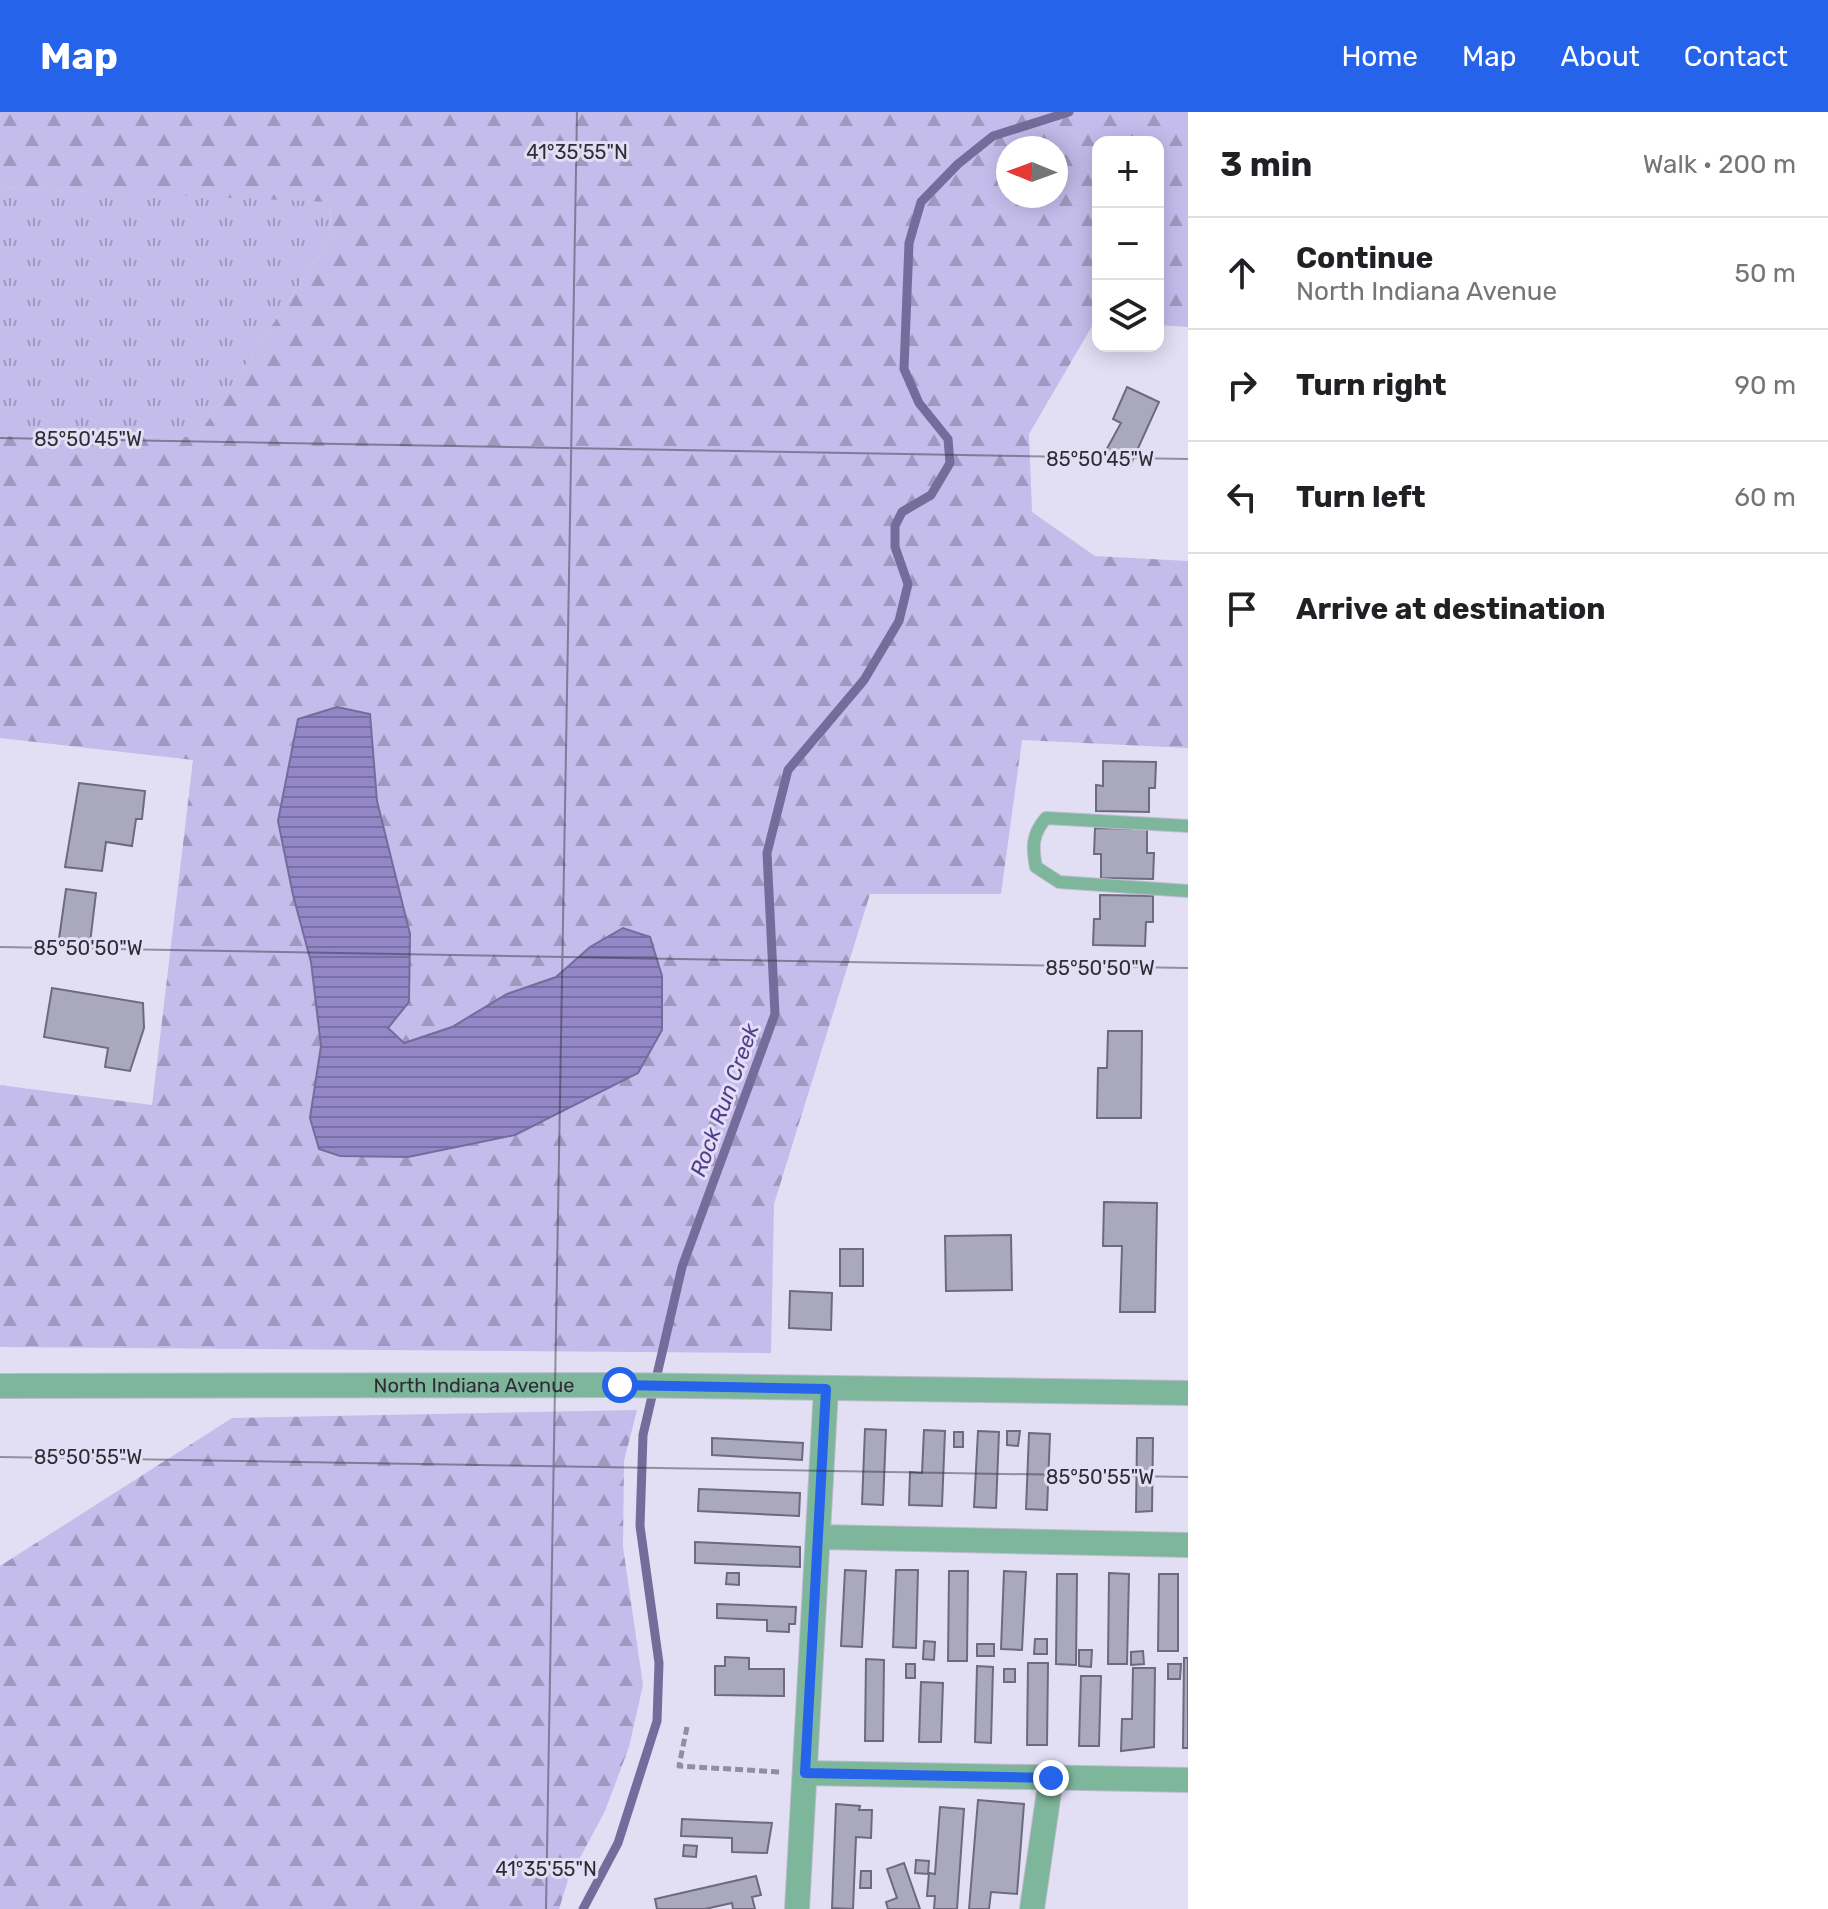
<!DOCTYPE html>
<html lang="en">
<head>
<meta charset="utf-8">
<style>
  body { margin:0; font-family:Rubik,sans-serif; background:#f6f6f6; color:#202124 }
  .controls { position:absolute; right:24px; top:24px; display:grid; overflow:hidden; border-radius:16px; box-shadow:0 4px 20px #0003 }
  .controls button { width:72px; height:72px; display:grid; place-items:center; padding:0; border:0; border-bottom:2px solid #e0e0e0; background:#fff; color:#202124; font:40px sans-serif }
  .compass { position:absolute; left:996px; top:24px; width:72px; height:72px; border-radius:50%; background:#fff; box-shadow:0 4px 20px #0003; rotate:271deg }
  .stop { position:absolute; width:24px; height:24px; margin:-18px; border:6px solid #2563eb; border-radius:50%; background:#fff }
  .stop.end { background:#2563eb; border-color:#fff; box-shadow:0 2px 8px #0008 }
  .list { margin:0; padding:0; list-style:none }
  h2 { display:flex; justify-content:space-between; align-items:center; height:104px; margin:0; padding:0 32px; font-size:34px }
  h2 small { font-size:26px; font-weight:400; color:#757577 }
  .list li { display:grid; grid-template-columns:52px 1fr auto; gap:24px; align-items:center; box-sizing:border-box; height:112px; padding:0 32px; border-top:2px solid #e0e0e0 }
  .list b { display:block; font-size:30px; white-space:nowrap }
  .list p { margin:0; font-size:26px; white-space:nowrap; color:#757577 }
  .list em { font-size:26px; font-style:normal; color:#757577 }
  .icon { flex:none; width:44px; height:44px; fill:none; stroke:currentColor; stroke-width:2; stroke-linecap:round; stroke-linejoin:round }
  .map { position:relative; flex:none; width:1188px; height:1797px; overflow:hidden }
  header { display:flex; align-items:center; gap:48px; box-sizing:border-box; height:112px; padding:0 40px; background:#2563eb; color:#fff }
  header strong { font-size:38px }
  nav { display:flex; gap:44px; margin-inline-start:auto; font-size:28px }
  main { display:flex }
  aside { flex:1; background:#fff }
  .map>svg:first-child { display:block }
  .grass { fill:url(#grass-tufts) }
  .forest { fill:url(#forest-firs); fill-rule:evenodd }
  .water { fill:url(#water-rules); stroke:#756c9c; stroke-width:2 }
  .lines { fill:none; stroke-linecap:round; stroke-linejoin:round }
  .stream { stroke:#756c9c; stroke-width:9 }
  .building { fill:#aaa8bc; stroke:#6d6a7d; stroke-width:2 }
  .service-casing { stroke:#bebbce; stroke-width:14 }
  .minor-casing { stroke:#bebbce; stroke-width:26 }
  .tertiary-casing { stroke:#bebbce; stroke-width:26 }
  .path { stroke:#918e9e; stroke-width:5; stroke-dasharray:8 4; stroke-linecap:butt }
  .service { stroke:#7eb69b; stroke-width:12 }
  .minor { stroke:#7eb69b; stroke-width:24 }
  .tertiary { stroke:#7eb69b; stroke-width:24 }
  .route { stroke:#2563eb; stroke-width:10 }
  .ticks { fill:none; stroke:#2e2c35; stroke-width:2; stroke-opacity:0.45 }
  .labels { text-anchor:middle; stroke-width:6; stroke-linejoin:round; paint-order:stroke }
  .street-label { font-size:20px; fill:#2e2c35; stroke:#e2dff4 }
  .water-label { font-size:22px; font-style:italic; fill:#533e8e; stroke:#e2dff4 }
  .ticks-label { font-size:20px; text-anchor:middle; fill:#2e2c35; stroke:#e2dff4; stroke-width:6; stroke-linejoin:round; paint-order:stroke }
</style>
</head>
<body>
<header>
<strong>Map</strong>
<nav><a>Home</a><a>Map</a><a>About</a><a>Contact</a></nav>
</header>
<main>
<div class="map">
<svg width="1188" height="1797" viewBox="0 0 1188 1797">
  <defs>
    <pattern id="grass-tufts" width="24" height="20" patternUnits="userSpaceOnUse" patternTransform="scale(2)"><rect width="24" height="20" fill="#c4bceb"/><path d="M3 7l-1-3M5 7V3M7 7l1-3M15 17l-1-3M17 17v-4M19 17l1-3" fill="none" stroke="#a099bf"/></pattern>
    <pattern id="forest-firs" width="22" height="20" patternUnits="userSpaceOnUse" patternTransform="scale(2)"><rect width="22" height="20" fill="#c4bceb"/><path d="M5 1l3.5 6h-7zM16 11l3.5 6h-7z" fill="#a099bf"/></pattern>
    <pattern id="water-rules" width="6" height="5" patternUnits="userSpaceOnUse" patternTransform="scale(2)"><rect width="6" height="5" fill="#9387c8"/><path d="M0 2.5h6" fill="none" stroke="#786fa3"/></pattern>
  </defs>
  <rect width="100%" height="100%" fill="#e2dff4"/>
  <!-- grass -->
  <path class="grass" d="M0,76L331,89L330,127L197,325L0,324Z"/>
  <!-- forest -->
  <path class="forest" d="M0,0H1188V215L1158,213V30H1098V209H1095L1029,322L1032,400L1095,444L1188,449V636L1022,628L1001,782H870L774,1092L771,1241L0,1235V973L152,993L193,648L0,626V324L197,325L330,127L331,90L0,76ZM1008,36H1056V84H1008ZM370,602L377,689L410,822L409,890L388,916L404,931L452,915L507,882L556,865L590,835L638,961L515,1023L408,1045L310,1006L321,934L311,850L293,783Z
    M637,1298L624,1349L623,1435L643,1573L629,1635L605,1699L568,1768L559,1797H0V1454L232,1306Z"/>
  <!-- water -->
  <path class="water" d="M337,595L370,602L377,689L410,822L409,890L388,916L404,931L452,915L507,882L556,865L590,835L623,816L650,825L662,864V918L638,961L515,1023L408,1045L340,1044L319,1037L310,1006L321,934L311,850L293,783L278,709L298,607Z"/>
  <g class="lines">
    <!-- stream -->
    <path class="stream" d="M583,1797L618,1731L657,1609L659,1551L640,1414L643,1323L682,1155L775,902L767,741L788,658L864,568L899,509L908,472L895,435V414L902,400L931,383L950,351L948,327L919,291L904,257L909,131L921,90L958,52L993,24L1069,0"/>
  </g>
  <!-- building -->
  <path class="building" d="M1127,275L1159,290L1130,354L1104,342L1121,311L1113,307Z
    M1103,649L1156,650L1155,676H1149V700L1096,699V673L1103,674Z
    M79,671L145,679L142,707H136L132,734L106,730L102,759L65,755Z
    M1095,716L1147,717V741H1154L1153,767L1101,766V742H1094Z
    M66,777L96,781L90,831L59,827Z
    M1100,783L1153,784V810H1146L1145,834L1093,833L1094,807H1100Z
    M52,876L143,891L144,916L130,959L105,955L108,936L44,925Z
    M1108,919H1142L1141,1006H1097L1098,956H1107Z
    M1104,1090L1157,1091L1155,1200H1120L1122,1134H1103Z
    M1011,1123L1012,1178L946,1179L945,1124Z
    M840,1137H863V1174H840Z
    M790,1179L832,1181L831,1218L789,1216Z
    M865,1317L886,1318L883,1393L862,1392Z
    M924,1318L945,1319L942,1394L909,1393L910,1360L922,1361Z
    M978,1319L999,1320L996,1396L974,1395Z
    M1007,1319H1020L1018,1334L1007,1333Z
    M954,1320H963V1335H954Z
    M1029,1321L1050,1322L1047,1398L1026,1397Z
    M712,1326L803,1331L802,1348L712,1343Z
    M1137,1326H1153L1152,1399L1136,1400Z
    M699,1377L800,1381L799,1404L698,1399Z
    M695,1430L800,1435V1455L695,1451Z
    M845,1458L866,1459L862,1535L841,1534Z
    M896,1458H918L916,1536L893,1535Z
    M949,1459H968L967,1549H948Z
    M1004,1459L1026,1460L1022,1538L1001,1537Z
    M727,1461H739V1473L726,1472Z
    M1109,1461L1129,1462L1127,1552H1108Z
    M1057,1462H1077L1076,1553L1056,1552Z
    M1159,1462H1178V1539H1158Z
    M717,1492L796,1495L795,1512H789V1520L767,1519V1508L717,1506Z
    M1035,1527H1047V1542H1034Z
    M924,1529L935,1530L934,1548L923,1547Z
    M977,1532H994V1544H977Z
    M1079,1538H1092L1091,1555L1079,1554Z
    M1143,1539L1144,1552L1131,1553V1540Z
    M725,1545L749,1546V1557H784V1584L715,1583V1554H725Z
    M1184,1546H1188V1636H1183Z
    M866,1547L884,1548L883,1629H865Z
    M1028,1551H1048L1047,1633H1027Z
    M906,1552H915V1566H906Z
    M1168,1552H1181L1180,1567H1168Z
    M977,1554L993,1555L991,1631L975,1630Z
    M1133,1556H1155L1154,1635L1121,1639L1122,1607H1132Z
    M1004,1557H1015V1570H1004Z
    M1081,1564H1101L1099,1634H1079Z
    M921,1570L943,1571L941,1630H919Z
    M978,1688L1024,1692L1017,1782L991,1780L989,1797H969Z
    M836,1692L860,1694L859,1698H872L871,1726L856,1725L853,1797L832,1796Z
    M940,1695L964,1697L957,1797H934L935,1784H927L929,1761L935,1762Z
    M682,1707L772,1711L767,1741L732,1740V1726L681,1724Z
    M684,1733L697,1734L696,1745L683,1744Z
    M916,1748L929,1749L928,1762L915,1761Z
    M904,1751L920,1797H888L886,1790L897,1786L887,1757Z
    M861,1759H871V1776H860Z
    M756,1764L761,1783L752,1785L755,1797H733L732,1791L705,1797H657L655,1787Z"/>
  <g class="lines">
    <!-- service casing -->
    <g class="service-casing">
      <path id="service" d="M1188,714L1046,706C1032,722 1032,735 1036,755L1059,770L1188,779"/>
    </g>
    <!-- minor casing -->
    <g class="minor-casing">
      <path id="minor" d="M820,1425L1188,1433
        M805,1661L1188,1668
        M797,1797L826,1277
        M1032,1797L1051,1666"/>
    </g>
    <!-- tertiary casing -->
    <g class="tertiary-casing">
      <g id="tertiary">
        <path id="s1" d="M0,1274L620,1273L1188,1281"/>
      </g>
    </g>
    <!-- path -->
    <path class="path" d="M687,1615L679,1654L780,1660"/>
    <!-- service -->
    <use href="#service" class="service"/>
    <!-- minor -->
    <use href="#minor" class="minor"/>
    <!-- tertiary -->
    <use href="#tertiary" class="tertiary"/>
  </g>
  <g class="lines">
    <!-- route -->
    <path class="route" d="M620,1273L826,1277L805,1661L1051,1666"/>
  </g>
  <!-- ticks -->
  <path class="ticks" d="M0,326L1188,347M0,835L1188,856M0,1345L1188,1365M546,1797L577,0"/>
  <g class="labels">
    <!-- street labels -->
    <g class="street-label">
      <text dy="7" stroke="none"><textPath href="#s1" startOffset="474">North Indiana Avenue</textPath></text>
    </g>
    <!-- water labels -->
    <g class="water-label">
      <text transform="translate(724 988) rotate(-70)" y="8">Rock Run Creek</text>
    </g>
  </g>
  <g class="ticks-label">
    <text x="577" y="47">41°35'55"N</text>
    <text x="88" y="334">85°50'45"W</text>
    <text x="1100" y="354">85°50'45"W</text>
    <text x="88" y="843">85°50'50"W</text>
    <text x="1100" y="863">85°50'50"W</text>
    <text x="88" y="1352">85°50'55"W</text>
    <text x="1100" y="1372">85°50'55"W</text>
    <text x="546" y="1764">41°35'55"N</text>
  </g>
</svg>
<div class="controls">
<button>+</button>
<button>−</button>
<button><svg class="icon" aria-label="layers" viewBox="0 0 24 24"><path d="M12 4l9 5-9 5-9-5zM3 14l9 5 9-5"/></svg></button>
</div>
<svg class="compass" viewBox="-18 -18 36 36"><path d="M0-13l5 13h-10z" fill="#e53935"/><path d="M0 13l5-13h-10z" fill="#757577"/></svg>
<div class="stop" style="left:620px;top:1273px"></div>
<div class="stop end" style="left:1051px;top:1666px"></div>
</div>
<aside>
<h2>3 min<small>Walk · 200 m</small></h2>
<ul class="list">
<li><svg class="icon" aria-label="ahead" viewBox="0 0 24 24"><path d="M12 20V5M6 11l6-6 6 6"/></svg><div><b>Continue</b><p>North Indiana Avenue</p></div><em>50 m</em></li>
<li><svg class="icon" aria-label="right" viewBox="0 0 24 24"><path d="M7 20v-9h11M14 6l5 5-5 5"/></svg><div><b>Turn right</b></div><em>90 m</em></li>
<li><svg class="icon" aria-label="left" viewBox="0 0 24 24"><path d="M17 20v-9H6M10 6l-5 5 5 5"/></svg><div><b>Turn left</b></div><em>60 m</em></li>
<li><svg class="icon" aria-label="arrive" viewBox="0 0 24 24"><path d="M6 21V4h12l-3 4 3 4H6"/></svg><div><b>Arrive at destination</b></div></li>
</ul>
</aside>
</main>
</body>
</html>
